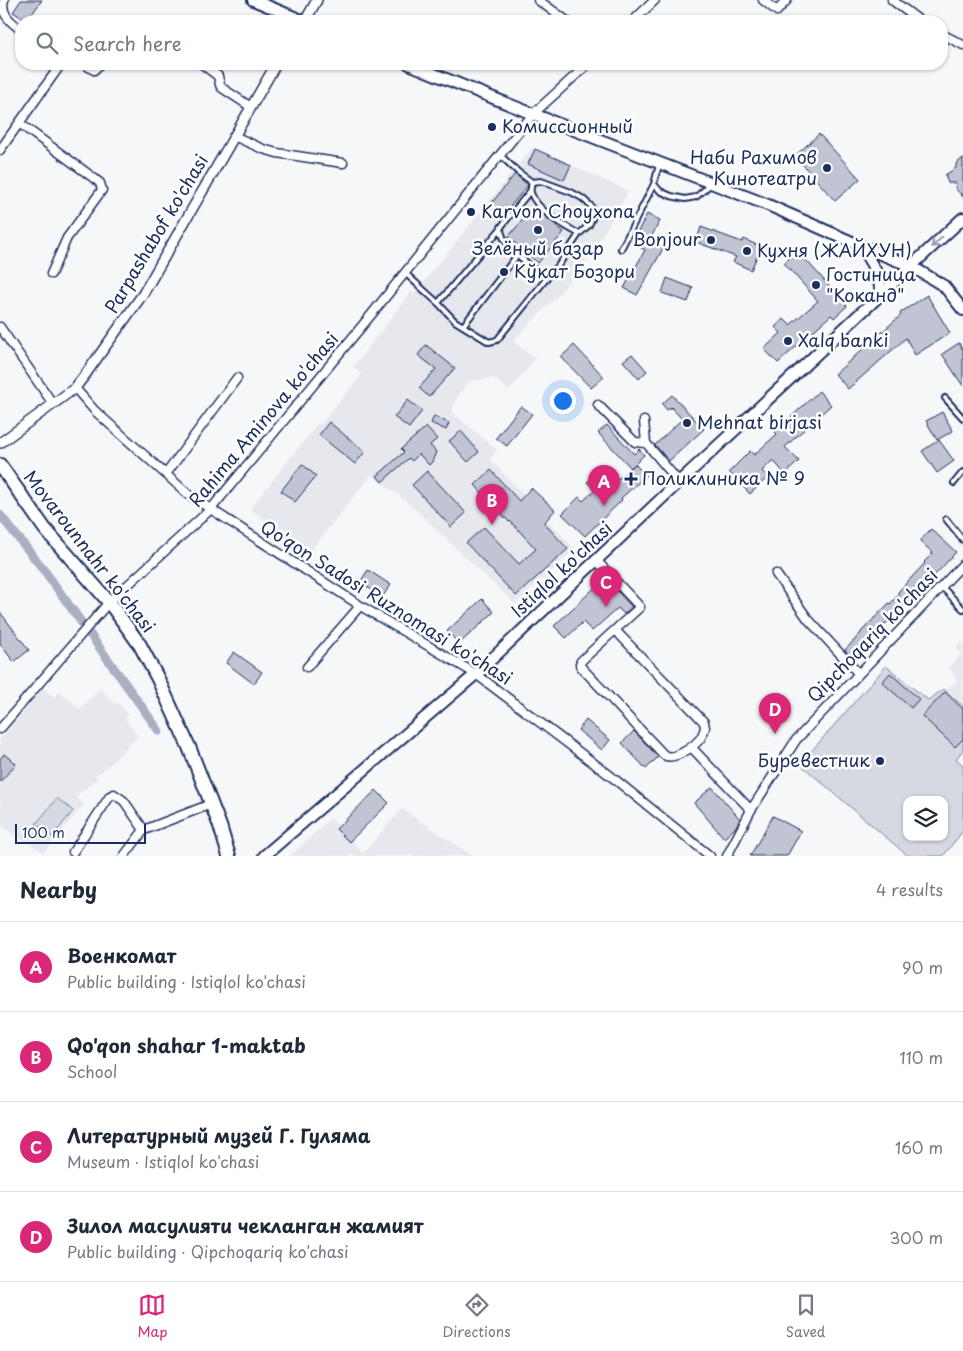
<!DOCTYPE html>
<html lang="en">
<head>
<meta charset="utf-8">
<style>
  body { margin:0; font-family:"Playpen Sans",sans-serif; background:#f6f6f7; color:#1f2937 }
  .controls { position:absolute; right:15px; bottom:15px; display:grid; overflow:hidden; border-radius:10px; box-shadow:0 1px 4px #0004 }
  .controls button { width:45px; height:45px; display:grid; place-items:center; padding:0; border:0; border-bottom:1px solid #e0e1e3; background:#fff; color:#1f2937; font:25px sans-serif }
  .scale { position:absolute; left:15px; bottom:12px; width:131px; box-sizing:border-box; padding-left:5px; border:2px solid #1b2f5e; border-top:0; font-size:14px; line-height:18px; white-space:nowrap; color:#1b2f5e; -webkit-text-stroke:4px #fff; paint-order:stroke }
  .you { position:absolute; left:562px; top:400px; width:18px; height:18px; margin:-12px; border:4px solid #fff; border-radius:50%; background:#1a73e8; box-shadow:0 0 0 8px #1a73e833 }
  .badge { display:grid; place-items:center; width:32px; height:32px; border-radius:50%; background:#db2777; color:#fff; font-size:16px; font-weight:700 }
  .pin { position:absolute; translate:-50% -41px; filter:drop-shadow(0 1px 2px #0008) }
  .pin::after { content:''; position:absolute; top:26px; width:18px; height:15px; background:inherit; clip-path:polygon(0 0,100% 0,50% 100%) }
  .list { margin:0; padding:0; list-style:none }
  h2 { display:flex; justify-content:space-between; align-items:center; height:65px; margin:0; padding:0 20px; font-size:21px }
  h2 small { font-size:16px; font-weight:400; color:#747a83 }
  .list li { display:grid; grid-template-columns:32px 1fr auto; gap:15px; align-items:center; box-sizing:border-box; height:90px; padding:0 20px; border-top:1px solid #e0e1e3 }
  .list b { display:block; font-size:19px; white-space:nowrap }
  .list p { margin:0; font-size:16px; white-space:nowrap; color:#747a83 }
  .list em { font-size:16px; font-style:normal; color:#747a83 }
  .icon { flex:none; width:28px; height:28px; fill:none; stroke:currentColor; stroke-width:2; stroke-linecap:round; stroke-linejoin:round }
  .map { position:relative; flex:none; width:963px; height:856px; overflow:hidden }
  .search { position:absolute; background:#fff; box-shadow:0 1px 4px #0004; left:15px; right:15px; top:15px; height:55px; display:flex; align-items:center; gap:12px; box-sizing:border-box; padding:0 18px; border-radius:20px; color:#747a83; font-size:19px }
  .sheet { height:425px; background:#fff }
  nav { display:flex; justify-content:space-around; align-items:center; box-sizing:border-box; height:70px; border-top:1px solid #e0e1e3; background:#fff; font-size:14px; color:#747a83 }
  nav a { display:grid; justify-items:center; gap:2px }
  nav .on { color:#db2777 }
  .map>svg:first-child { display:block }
  .built { fill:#e6e8ee }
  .green { fill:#d6d9e2; stroke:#7884a0; fill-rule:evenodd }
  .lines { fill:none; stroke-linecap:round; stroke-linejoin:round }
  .canal { stroke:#a9b0c1; stroke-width:9 }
  .building { fill:#c0c4d3; stroke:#1b2f5e }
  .service-casing { stroke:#1b2f5e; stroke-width:8 }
  .minor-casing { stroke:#1b2f5e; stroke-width:11 }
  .tertiary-casing { stroke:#1b2f5e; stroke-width:12 }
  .secondary-casing { stroke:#1b2f5e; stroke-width:14 }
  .trunk-casing { stroke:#1b2f5e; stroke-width:16 }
  .service { stroke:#fff; stroke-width:4 }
  .minor { stroke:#fff; stroke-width:8 }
  .tertiary { stroke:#fff; stroke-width:9 }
  .secondary { stroke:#fff; stroke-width:10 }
  .trunk { stroke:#fff; stroke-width:12 }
  .oneway { stroke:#8d97ae }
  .poi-dot { fill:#1b2f5e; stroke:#fff; stroke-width:2 }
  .labels { text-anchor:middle; stroke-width:5; stroke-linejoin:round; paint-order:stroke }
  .poi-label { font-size:18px; fill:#1b2f5e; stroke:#fff; text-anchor:start }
  .street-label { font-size:18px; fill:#1b2f5e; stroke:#fff }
</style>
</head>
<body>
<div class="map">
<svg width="963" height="856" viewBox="0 0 963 856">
  <rect width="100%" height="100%" fill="#f6f7f9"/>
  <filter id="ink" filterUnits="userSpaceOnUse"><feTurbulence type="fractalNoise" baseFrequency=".02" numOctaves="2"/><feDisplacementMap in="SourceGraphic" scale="10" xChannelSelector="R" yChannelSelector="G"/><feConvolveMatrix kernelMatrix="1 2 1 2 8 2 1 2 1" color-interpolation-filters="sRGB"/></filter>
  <g filter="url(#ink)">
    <!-- built -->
    <path class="built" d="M532,148L629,191L592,252L560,293L513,341L535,359L509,391L494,378L469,381L457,397L452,412L497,450L490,459L575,549L515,604L406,501L371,475L309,553L250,509L318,423L321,424L362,374L353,367L411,292L414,294Z
      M963,641V704L947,689L957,680L948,667L962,654L956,647Z
      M43,688L54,697L60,691L80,709L100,688L115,704L118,703L128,715L125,718L138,736L106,768L96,775L97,779L82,791L76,798L84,804L44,853L13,834L0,824V740Z
      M402,809L473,856H290L331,818L363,853Z"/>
    <!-- green -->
    <path class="green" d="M886,666L928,700L944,689L963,706V750L956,759L963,765V831L943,856H908L800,764ZM907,800H944V837H907Z
      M57,798L73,811L52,837L36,824Z"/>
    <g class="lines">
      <!-- canal -->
      <path class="canal" d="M0,515L44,570L159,731"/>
    </g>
    <!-- building -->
    <path class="building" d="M21,0H42L27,21L13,12Z
      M819,134L860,179L835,201L795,156Z
      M535,149L571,165L564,180L528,164Z
      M963,158V197L955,188L956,183H948L945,175L956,168V164Z
      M515,174L528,185L503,215L490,205Z
      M534,207L564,232L538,263L508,237Z
      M647,214L660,221L650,239L664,247L637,295L624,288L645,250L632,243Z
      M701,227L742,242L744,239L761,247L751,270L733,262L736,257L696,242Z
      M798,251L847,306L834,318L831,315L778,363L764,349L781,333L775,327L784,319L790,325L818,301L784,263Z
      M667,278L693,288L688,302L662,293Z
      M927,295L950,333L915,355L906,338L848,389L835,374L901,315L900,313Z
      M959,343L963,350V386L942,354Z
      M426,345L455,368L429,397L419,388L436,369L418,355Z
      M574,345L604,377L591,388L561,357Z
      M632,354L647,371L639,379L623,361Z
      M819,391L831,405L785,447L799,461L785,474L773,460L762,471L768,477L750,494L729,472L750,451L754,455L777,434L775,432Z
      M672,395L704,429L669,461L655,445L682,419L671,407L667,410L662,404Z
      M408,400L422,411L409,428L394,417Z
      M521,406L532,414L507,446L496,438Z
      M942,412L953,431L937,440L926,421Z
      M434,416L449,423L446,430L431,423Z
      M329,422L365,452L355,464L319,435Z
      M607,425L634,454L639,449L644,455L631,468L598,433Z
      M426,427L437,439L430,445L436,452L432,462L429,465L419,454L412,461L409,458L382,482L377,476L404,452L401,449Z
      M461,431L479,452L468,462L449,441Z
      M939,440L954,461L937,473L922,451Z
      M302,464L316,476L295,502L281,491Z
      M635,464L646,476L621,498L622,500L585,536L562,514L579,497L583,501L595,490L587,482L596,474L609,487Z
      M491,470L519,501L531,488L555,510L544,523L568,549L516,596L466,543L484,527L519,564L536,549L510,521L509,522L475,485Z
      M427,471L466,513L451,527L412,485Z
      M931,529L956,552L936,574L897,612L898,613L878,630L879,632L869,642L868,640L852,658L845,650L861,633V632L889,603L890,604L898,595V592L925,563L924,562L933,553L920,541Z
      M368,570L391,585L382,597L360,582Z
      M605,578L632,607L624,614L618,608L592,631L583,622L566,638L554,626Z
      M482,599L494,612L459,644L447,631Z
      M0,612L29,650L14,662L0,644Z
      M234,652L262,672L254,684L226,663Z
      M890,673L919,699L911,708L882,682Z
      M945,692L963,709V739L955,747L922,716Z
      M586,720L610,740L602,750L578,730Z
      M634,731L658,757L646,769L622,743Z
      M4,754L16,764L0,782V759Z
      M712,787L740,819L735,828L724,838L694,803Z
      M376,790L389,803L349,842L336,829Z
      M773,816L801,831L787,856H750Z"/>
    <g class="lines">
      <!-- service casing -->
      <g class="service-casing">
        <path id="service" d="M500,155L518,172L532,182L541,181L571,192L582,198L591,206L594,214L589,225L579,234C564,225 537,211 531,193C530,190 531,186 532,182
          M659,165L654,184L660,191L671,196L685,199L696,197L711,184
          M530,191L501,227C500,245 527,262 539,273H551L558,266L579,234
          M621,249L654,184
          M405,273L438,303L501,228
          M438,303L455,321L463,326L518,254
          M463,326L489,342L497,340L551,273
          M945,398L963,418
          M954,483L963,472
          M946,519L963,540
          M941,586L963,609"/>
      </g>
      <!-- minor casing -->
      <g class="minor-casing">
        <path id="minor" d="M4,0C0,14 11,22 21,30
          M538,0L567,21
          M763,0L777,11L787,0
          M892,0L920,21
          M633,21L655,0
          M942,34L963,45
          M84,64L94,70L100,64
          M202,64L218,76L220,85L222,88L251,107
          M19,123L95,179L100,183L102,190L67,238L51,274
          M234,136L263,149L277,153L343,163
          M0,150L59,67L58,64
          M0,327L53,404
          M75,388L95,411L189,495L364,608L476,674L612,777L710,856
          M598,405L635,442L646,443
          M644,421L646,443L679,482
          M166,474L237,378
          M596,560L640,607L581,661L580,664L581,667L664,755C674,761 693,747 700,739C702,736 704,731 705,728L704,722L615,630
          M776,574L808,619L858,673
          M307,667L360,606
          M0,729L109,602L211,509L371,315L533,114L588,64
          M692,748L751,810
          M73,852L110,796L114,794L124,801L144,830
          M124,856L144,830L211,804
          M727,856L751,810L796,740L963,564"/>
      </g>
      <!-- tertiary casing -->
      <g class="tertiary-casing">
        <path id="tertiary" d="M305,21L317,0
          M0,443L75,388L85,375L143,294L276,64"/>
      </g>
      <!-- secondary casing -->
      <g class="secondary-casing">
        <path id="secondary" d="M253,0L304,21
          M409,64L533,114L768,205L861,246L911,266L944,286L963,310
          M861,246L878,275L881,293
          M264,856L476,674L679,482L963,218"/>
      </g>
      <!-- trunk casing -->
      <g class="trunk-casing">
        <path id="trunk" d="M0,465L45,529L109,602L140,645L158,679L189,747L220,826L229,856"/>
      </g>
      <!-- service -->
      <use href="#service" class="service"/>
      <!-- minor -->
      <use href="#minor" class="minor"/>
      <!-- tertiary -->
      <use href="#tertiary" class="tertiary"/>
      <!-- secondary -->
      <use href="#secondary" class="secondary"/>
      <!-- trunk -->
      <use href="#trunk" class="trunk"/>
    </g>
    <!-- one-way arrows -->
    <defs><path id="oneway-shaft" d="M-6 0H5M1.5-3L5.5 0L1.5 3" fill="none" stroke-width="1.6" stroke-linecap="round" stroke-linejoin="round" transform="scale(1.25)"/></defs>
    <use class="oneway" href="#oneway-shaft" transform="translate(937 242) rotate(137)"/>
  </g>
  <!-- markers -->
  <g class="poi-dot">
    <circle cx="492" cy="127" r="5"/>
    <circle cx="827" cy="168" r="5"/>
    <circle cx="471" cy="212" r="5"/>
    <circle cx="538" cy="230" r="5"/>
    <circle cx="711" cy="240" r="5"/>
    <circle cx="747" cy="251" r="5"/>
    <circle cx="504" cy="272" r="5"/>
    <circle cx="816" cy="285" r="5"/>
    <circle cx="788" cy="341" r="5"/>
    <circle cx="687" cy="423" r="5"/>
    <path d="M628.5 471.5h5v5h5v5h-5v5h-5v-5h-5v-5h5z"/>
    <circle cx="880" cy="761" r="5"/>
  </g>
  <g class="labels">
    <!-- poi labels -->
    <g class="poi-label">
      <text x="502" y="133">Комиссионный</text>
      <text x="817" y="164" text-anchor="end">Наби Рахимов<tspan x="817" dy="21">Кинотеатри</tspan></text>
      <text x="481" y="218">Karvon Choyxona</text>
      <text x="701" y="246" text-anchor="end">Bonjour</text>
      <text x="538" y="255" text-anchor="middle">Зелёный базар</text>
      <text x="757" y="257">Кухня (ЖАЙХУН)</text>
      <text x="514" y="278">Кўкат Бозори</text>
      <text x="826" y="281">Гостиница<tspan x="826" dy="21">"Коканд"</tspan></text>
      <text x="798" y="347">Xalq banki</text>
      <text x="697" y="429">Mehnat birjasi</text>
      <text x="642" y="485">Поликлиника № 9</text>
      <text x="870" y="767" text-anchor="end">Буревестник</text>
    </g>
    <!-- street labels -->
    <g class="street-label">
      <text transform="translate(157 234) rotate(-59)" y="6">Parpashabof ko'chasi</text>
      <text transform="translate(264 420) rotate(-50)" y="6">Rahima Aminova ko'chasi</text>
      <text transform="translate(89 552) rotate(52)" y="6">Movarounnahr ko'chasi</text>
      <text transform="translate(562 570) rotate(-43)" y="6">Istiqlol ko'chasi</text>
      <text transform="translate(386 603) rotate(32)" y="6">Qo'qon Sadosi Ruznomasi ko'chasi</text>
      <text transform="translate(873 636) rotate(-46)" y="6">Qipchoqariq ko'chasi</text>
    </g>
  </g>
</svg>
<div class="controls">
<button><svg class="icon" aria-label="layers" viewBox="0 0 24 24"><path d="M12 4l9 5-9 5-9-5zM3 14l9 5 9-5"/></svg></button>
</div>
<div class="scale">100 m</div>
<div class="you"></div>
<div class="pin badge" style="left:604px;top:506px">A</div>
<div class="pin badge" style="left:492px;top:525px">B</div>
<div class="pin badge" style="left:606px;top:607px">C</div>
<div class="pin badge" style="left:775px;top:734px">D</div>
<div class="search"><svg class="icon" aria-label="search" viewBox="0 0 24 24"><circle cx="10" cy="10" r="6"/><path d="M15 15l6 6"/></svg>Search here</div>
</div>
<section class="sheet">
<h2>Nearby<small>4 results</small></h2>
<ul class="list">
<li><span class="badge">A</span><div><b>Военкомат</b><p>Public building · Istiqlol ko'chasi</p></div><em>90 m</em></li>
<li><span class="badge">B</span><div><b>Qo'qon shahar 1-maktab</b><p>School</p></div><em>110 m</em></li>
<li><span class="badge">C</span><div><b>Литературный музей Г. Гуляма</b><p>Museum · Istiqlol ko'chasi</p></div><em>160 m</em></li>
<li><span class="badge">D</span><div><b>Зилол масулияти чекланган жамият</b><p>Public building · Qipchoqariq ko'chasi</p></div><em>300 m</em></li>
</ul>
</section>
<nav>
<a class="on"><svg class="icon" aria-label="map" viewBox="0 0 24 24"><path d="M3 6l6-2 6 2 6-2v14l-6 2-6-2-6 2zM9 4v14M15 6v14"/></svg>Map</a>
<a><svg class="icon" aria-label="directions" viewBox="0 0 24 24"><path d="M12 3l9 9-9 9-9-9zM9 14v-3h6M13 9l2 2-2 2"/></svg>Directions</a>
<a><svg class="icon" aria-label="saved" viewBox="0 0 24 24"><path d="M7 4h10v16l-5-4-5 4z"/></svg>Saved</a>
</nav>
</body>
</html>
